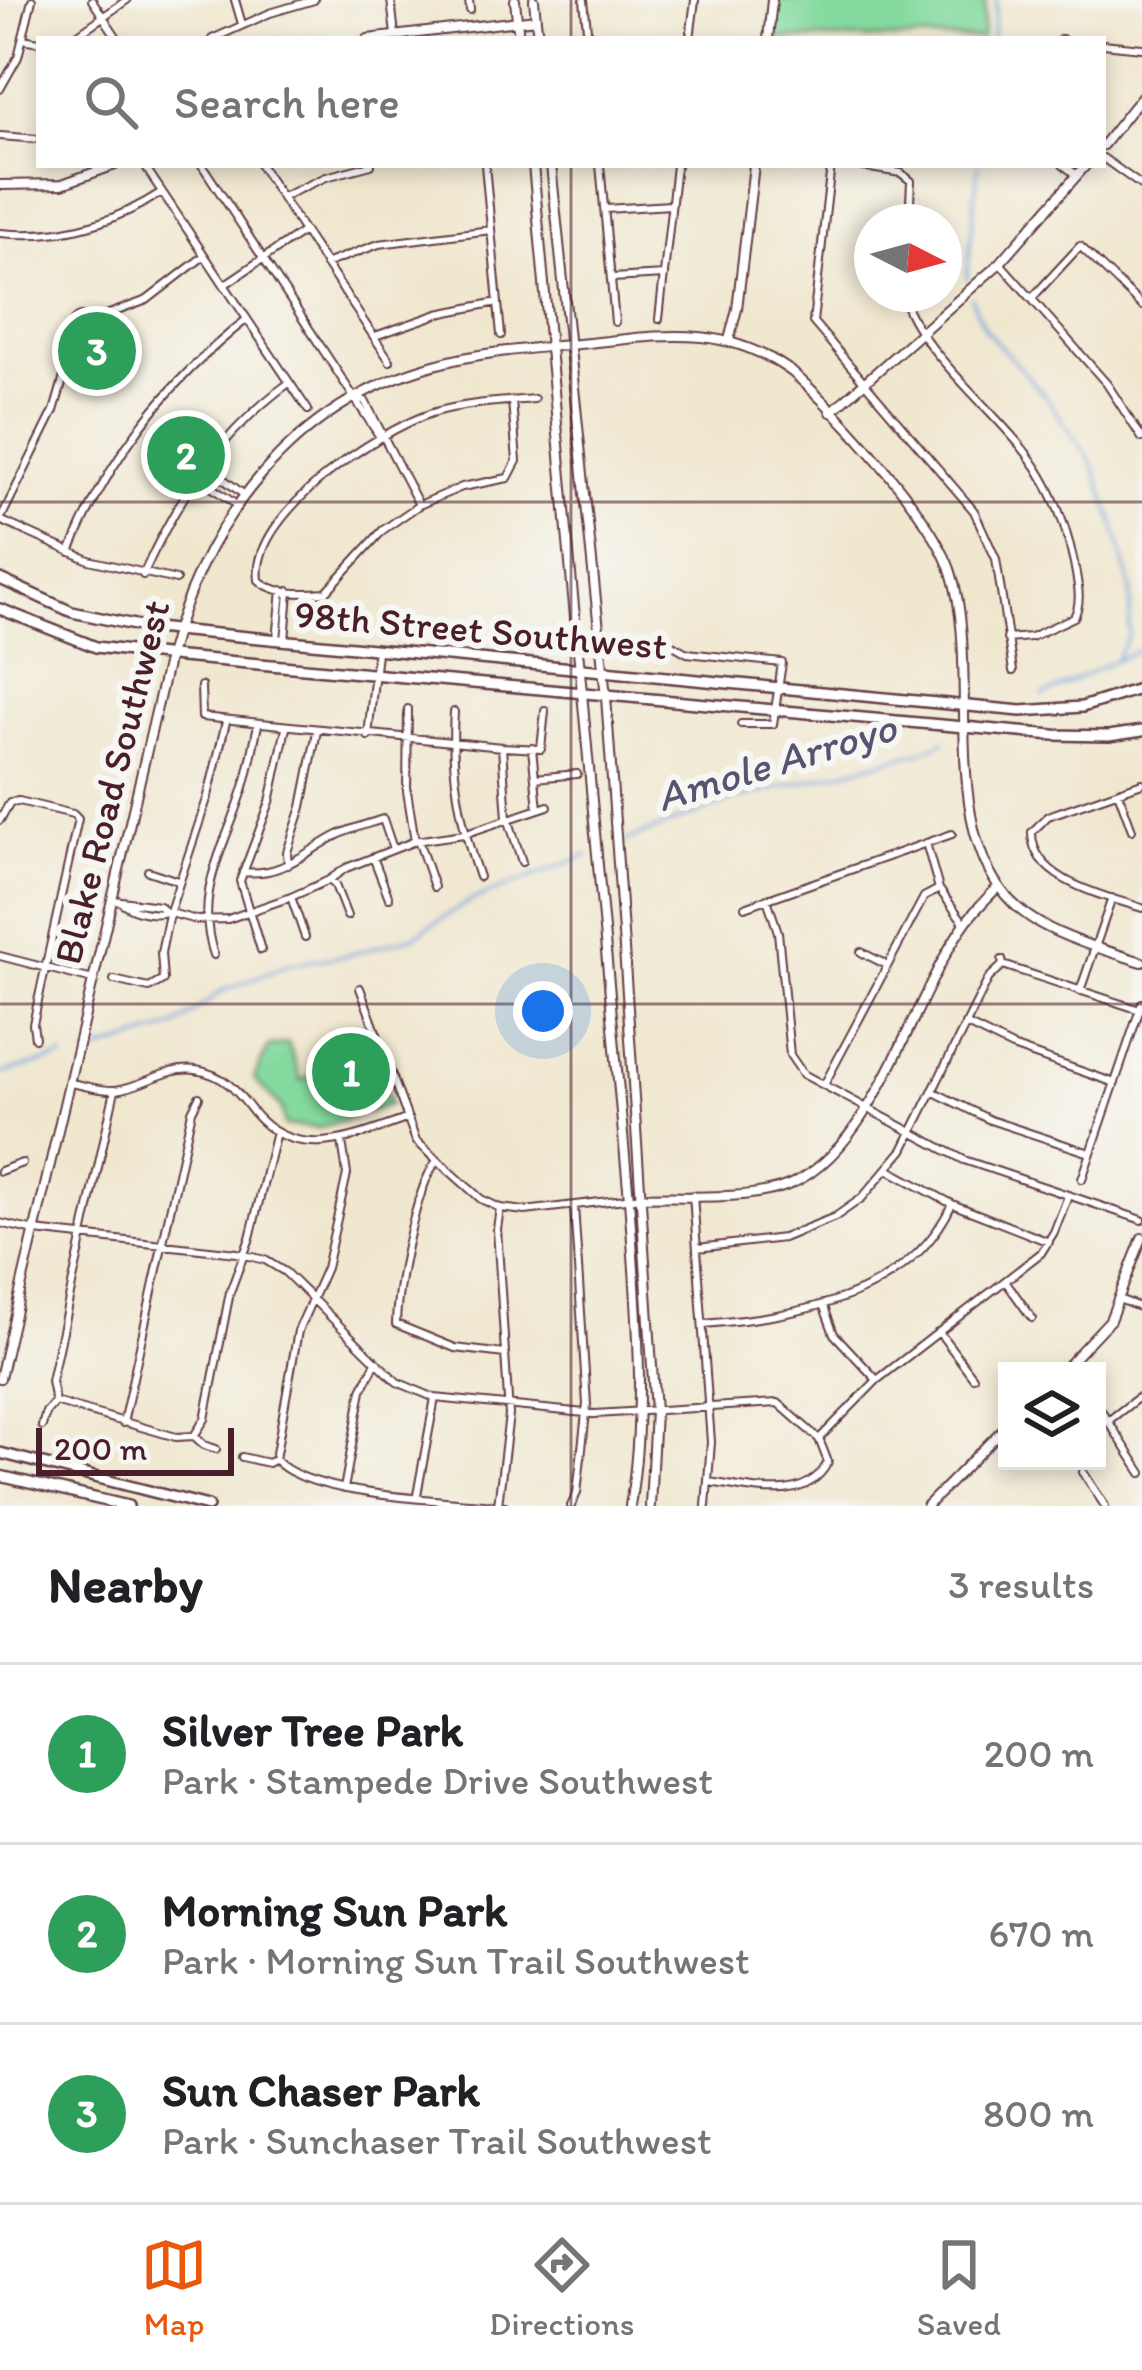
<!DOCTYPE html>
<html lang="en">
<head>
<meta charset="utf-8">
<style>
  body { margin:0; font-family:Itim,sans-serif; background:#f6f6f6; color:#202124 }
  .controls { position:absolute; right:36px; bottom:36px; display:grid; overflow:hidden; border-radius:0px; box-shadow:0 6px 18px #0003 }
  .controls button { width:108px; height:108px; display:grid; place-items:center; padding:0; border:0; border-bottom:3px solid #e0e0e0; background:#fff; color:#202124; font:60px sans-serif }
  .compass { position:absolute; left:854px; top:204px; width:108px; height:108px; border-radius:50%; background:#fff; box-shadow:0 6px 18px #0003; rotate:96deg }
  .scale { position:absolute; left:36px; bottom:30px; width:198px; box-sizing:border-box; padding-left:12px; border:6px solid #4a1f2b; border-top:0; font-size:33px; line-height:42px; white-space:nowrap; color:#4a1f2b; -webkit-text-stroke:9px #f6f6f2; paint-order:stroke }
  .you { position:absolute; left:543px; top:1011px; width:42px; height:42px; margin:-30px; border:9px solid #fff; border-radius:50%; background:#1a73e8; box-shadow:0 0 0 18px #1a73e833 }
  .badge { display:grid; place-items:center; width:78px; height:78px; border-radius:50%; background:#ea580c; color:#fff; font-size:39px; font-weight:700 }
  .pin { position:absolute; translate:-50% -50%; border:6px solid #fff; box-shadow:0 3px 12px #0006 }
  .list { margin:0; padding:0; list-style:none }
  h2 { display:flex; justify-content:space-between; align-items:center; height:156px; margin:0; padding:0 48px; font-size:51px }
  h2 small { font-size:39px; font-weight:400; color:#757577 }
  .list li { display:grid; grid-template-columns:78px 1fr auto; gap:36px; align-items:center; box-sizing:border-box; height:180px; padding:0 48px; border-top:3px solid #e0e0e0 }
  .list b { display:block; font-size:45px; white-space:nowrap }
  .list p { margin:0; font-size:39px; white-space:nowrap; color:#757577 }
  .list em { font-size:39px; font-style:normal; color:#757577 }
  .icon { flex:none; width:66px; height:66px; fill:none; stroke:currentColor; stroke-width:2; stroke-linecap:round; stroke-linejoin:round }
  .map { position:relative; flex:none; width:1142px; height:1506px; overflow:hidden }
  .search { position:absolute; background:#fff; box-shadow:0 6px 18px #0003; left:36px; right:36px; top:36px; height:132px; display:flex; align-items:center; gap:30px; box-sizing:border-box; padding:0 42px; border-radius:0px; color:#757577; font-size:45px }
  .sheet { height:696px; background:#fff }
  nav { display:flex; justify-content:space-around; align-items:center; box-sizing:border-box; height:168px; border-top:3px solid #e0e0e0; background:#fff; font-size:33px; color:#757577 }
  nav a { display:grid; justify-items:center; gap:6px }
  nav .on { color:#ea580c }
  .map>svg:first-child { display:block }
  .green { fill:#84da9e; stroke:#677c64; stroke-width:3 }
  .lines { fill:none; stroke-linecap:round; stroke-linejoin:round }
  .stream { stroke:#6ea2da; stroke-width:3 }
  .minor-casing { stroke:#633d44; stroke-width:10 }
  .tertiary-casing { stroke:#633d44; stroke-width:12 }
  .secondary-casing { stroke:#633d44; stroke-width:14 }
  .minor { stroke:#fff; stroke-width:6 }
  .tertiary { stroke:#fff; stroke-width:8 }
  .secondary { stroke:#fff; stroke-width:9 }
  .grid { fill:none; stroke:#4a1f2b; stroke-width:3; stroke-opacity:0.55 }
  .labels { text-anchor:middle; stroke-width:12; stroke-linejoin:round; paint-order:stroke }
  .street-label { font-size:39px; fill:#4a1f2b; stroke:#f6f6f2 }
  .water-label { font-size:42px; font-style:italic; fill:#585371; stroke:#f6f6f2 }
</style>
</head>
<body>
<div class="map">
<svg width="1142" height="1506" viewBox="0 0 1142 1506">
  <rect width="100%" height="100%" fill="#f6f6f2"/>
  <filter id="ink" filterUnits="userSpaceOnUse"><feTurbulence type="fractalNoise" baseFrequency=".00833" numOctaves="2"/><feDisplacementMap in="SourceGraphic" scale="24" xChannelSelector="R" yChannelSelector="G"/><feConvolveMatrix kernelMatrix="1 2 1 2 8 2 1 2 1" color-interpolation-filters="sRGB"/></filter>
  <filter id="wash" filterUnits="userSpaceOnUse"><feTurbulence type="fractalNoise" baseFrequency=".004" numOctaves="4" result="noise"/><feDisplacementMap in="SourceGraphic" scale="48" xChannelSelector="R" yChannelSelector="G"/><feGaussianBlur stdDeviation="2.7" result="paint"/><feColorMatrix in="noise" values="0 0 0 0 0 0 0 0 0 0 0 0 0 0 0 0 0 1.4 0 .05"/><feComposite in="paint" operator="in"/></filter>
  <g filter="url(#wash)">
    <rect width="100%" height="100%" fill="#f0e7cf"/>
    <!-- green -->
    <path class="green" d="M777,0H986L982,39H773Z
      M111,317L126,372L114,384L69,374L76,346L92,337L100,321Z
      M182,433L209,453L190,478L164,458Z
      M363,1025L390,1104L321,1128L285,1126L281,1108L254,1079L268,1047L288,1043L301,1080L339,1065L329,1036Z"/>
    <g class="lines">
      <!-- stream -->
      <path class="stream" d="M992,39L997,0
        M967,279L978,165
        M971,297L984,328L1046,397L1092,462L1114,523L1131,590L1129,635L1115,660L1043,696
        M1116,660L1142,649
        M626,841L732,800L924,751L945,741
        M87,1055L176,1026L222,991L290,964L344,956L412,937L470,901L588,855
        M0,1074L64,1057"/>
    </g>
  </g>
  <g filter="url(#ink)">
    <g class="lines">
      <!-- minor casing -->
      <g class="minor-casing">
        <path id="minor" d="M92,0L118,39
          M235,0L242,24
          M391,0L395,35
          M469,0L470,10
          M584,0L588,39
          M23,39L39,42
          M71,39L127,0
          M212,39L270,13L314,0
          M690,39L695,0
          M1061,39H1062
          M1103,44L1142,48
          M0,89L18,57L32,0
          M0,136L39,139
          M1103,158L1142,186
          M144,165L308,410
          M202,165L380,437
          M260,165L390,361
          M485,165L501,335
          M600,165L615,322
          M831,165L813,322L974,511L996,559L1013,671
          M851,165L901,173L911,181L909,222
          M1063,165L1077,175
          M282,197L326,177L371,165
          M605,209L671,205
          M0,233C58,239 113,224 162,192
          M1000,263L1107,384L1142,438
          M325,264L379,244L491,230
          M612,278L664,275
          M224,285L304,231
          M903,294C912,343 995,411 1027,454C1051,485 1066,525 1074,563C1077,581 1083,601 1074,617L1031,637L1007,639
          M1032,298L1080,246L1142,306
          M72 327a10 10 0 1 1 20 0a10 10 0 1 1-20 0Z
          M659,319L676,165
          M90,321L147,300L204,256
          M375,336L438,314L498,302
          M359,398L365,401L419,505
          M512,401L517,461L508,478L462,487L419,505L383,530L326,592C305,594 274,595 259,580C250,514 378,431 432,413C465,403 500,402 534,399
          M205,465L243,494
          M196,476L235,504
          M0,520L54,411L76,336
          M0,520L89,560L176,580
          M70,552C109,457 166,383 247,319
          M143,575C177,499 221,432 289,383
          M277,640L282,590
          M285,641L289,591
          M673,645L687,653L782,663L773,724H741
          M201,686L202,717L502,747L541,749L545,711
          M408,709L407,791L415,841
          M454,712C450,769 460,823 479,877
          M368,736L377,652
          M502,747L507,818
          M532,748L538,809
          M535,778L577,774
          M1118,792L1132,830
          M508,818L522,862
          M0,820L10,802L19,801L73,814L78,819L33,1024L35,1038
          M1032,832L1048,816L1142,783
          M1032,833C1032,881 1106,896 1142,908
          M418,840L434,887
          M926,843L939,889L965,924
          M373,857L389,898
          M288,865L287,852L302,807L317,731
          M148,871L178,881
          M243,872C282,877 306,851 338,835C352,828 368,824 383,819L393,849
          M329,880L335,885L347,916
          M291,897L305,937
          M767,899L778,932L790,1055L803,1074L964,1160L1142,1220
          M114,900L159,906L166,912L197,920L228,919L291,897L329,880L346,868L415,841L464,834L548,806
          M121,902C133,911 151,916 166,912
          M745,907L952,834
          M261,950L240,881L270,802L286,728
          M861,952L887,965
          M214,955C193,892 225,848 243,790C250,769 253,746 258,725
          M0,956L93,980
          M1003,965L1140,1010
          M114,980L149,988L163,980L161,953L169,914L208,796L226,722
          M360,988L416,1141L481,1199L500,1208L525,1211L642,1197
          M1080,991L1112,898
          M965,1024L1012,1047L1115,1083
          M70,1083C83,1085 101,1091 115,1090C143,1087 167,1066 196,1070C225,1075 236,1090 253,1112C296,1164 354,1137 406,1119
          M824,1085L924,897L939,889
          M932,1091L990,1120L1090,1153
          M436,1162C415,1190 397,1287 396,1324L455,1348L505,1354
          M889,1170L952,1204L1049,1242
          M0,1171L22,1163
          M1082,1179L1142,1003
          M693,1195L711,1442L706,1506
          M0,1223L35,1231L237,1253L265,1260L285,1272L397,1382L435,1398L595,1414L778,1403L819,1439
          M697,1248L783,1238L835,1217L862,1198L903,1150L989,978L1003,965L1002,960
          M1006,1282L1032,1318
          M1121,1300L1142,1308
          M824,1307L834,1334L877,1380
          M704,1324C796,1316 909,1299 952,1204
          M939,1332L973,1377
          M55,1402L176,1437L194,1436
          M1097,1404L1142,1473
          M1108,1421L1139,1397
          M123,1423L192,1111L199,1097
          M42,1426L46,1412L55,1402L51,1381L115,1090
          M216,1449L204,1445L194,1436L205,1419L230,1292L250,1238L276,1132
          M242,1457L268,1463L275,1459L298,1331L326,1268L347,1174L342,1141
          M275,1459C307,1498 453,1500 505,1506
          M1083,1472L1105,1506
          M708,1482C750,1487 805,1506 828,1462L819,1439L877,1380L1041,1253L1054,1232L1068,1196
          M344,1489L362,1390L376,1362
          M417,1495L435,1398
          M498,1505L509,1415L497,1229L500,1208
          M571,1506L577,1493L587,1404L574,1206"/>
      </g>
      <!-- tertiary casing -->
      <g class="tertiary-casing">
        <path id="tertiary" d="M515,0L519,39
          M534,0L538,39
          M368,39L536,19
          M768,39L772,0
          M1103,145L1142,96
          M533,165L629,1199C636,1301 647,1404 630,1506
          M551,165L606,697L622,919L655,1411L650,1506
          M0,185L62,184L115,165
          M729,340L737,309L754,165
          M831,412L1000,263L1086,165
          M642,1197C686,1195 737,1201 780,1188C874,1159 911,997 966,922C975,910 986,899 997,888
          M1062,1371L1110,1320L1142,1238
          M0,1378L169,656C205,519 293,404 434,365C484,351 538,348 589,343C666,335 725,324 792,372C839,413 932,515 951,572C985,678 926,859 1039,923C1071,941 1108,951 1142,962
          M927,1506L1007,1425"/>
      </g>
      <!-- secondary casing -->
      <g class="secondary-casing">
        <path id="secondary" d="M0,579L72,612L144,627L1021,711L1082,707L1142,688
          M0,609L96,647L181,657L1054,735L1109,736L1142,731
          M0,1453L208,1506
          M0,1476L128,1506"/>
      </g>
      <!-- minor -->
      <use href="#minor" class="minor"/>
      <!-- tertiary -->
      <use href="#tertiary" class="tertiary"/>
      <!-- secondary -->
      <use href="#secondary" class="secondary"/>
    </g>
  </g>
  <!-- grid -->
  <path class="grid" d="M571,0V39M571,165V1506M0,502H1142M0,1004H1142"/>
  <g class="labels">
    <!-- street labels -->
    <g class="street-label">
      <text transform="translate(481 629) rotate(5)" y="14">98th Street Southwest</text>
      <text transform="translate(111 782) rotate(-76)" y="14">Blake Road Southwest</text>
    </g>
    <!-- water labels -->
    <g class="water-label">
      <text transform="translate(776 761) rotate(-17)" y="15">Amole Arroyo</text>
    </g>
  </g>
</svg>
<div class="controls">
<button><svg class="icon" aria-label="layers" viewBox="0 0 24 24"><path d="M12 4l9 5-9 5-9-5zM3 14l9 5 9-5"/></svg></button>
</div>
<svg class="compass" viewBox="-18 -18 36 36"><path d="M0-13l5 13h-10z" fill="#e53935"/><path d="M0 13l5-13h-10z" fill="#757577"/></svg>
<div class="scale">200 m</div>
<div class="you"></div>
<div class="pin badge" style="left:351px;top:1072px;background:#2e9e5b">1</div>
<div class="pin badge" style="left:186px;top:455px;background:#2e9e5b">2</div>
<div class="pin badge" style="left:97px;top:351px;background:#2e9e5b">3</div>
<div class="search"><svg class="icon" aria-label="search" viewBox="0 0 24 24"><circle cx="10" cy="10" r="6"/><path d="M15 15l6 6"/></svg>Search here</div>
</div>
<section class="sheet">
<h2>Nearby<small>3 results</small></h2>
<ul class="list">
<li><span class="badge" style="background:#2e9e5b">1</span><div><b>Silver Tree Park</b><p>Park · Stampede Drive Southwest</p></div><em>200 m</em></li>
<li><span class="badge" style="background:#2e9e5b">2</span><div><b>Morning Sun Park</b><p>Park · Morning Sun Trail Southwest</p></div><em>670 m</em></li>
<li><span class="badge" style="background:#2e9e5b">3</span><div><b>Sun Chaser Park</b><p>Park · Sunchaser Trail Southwest</p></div><em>800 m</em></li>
</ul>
</section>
<nav>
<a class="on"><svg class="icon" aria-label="map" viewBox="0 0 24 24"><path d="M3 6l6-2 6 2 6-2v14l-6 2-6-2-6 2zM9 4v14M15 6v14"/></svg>Map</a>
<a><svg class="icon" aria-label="directions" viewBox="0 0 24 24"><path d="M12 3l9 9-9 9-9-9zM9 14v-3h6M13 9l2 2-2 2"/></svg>Directions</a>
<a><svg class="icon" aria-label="saved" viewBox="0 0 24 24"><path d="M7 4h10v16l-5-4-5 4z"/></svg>Saved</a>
</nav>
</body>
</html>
